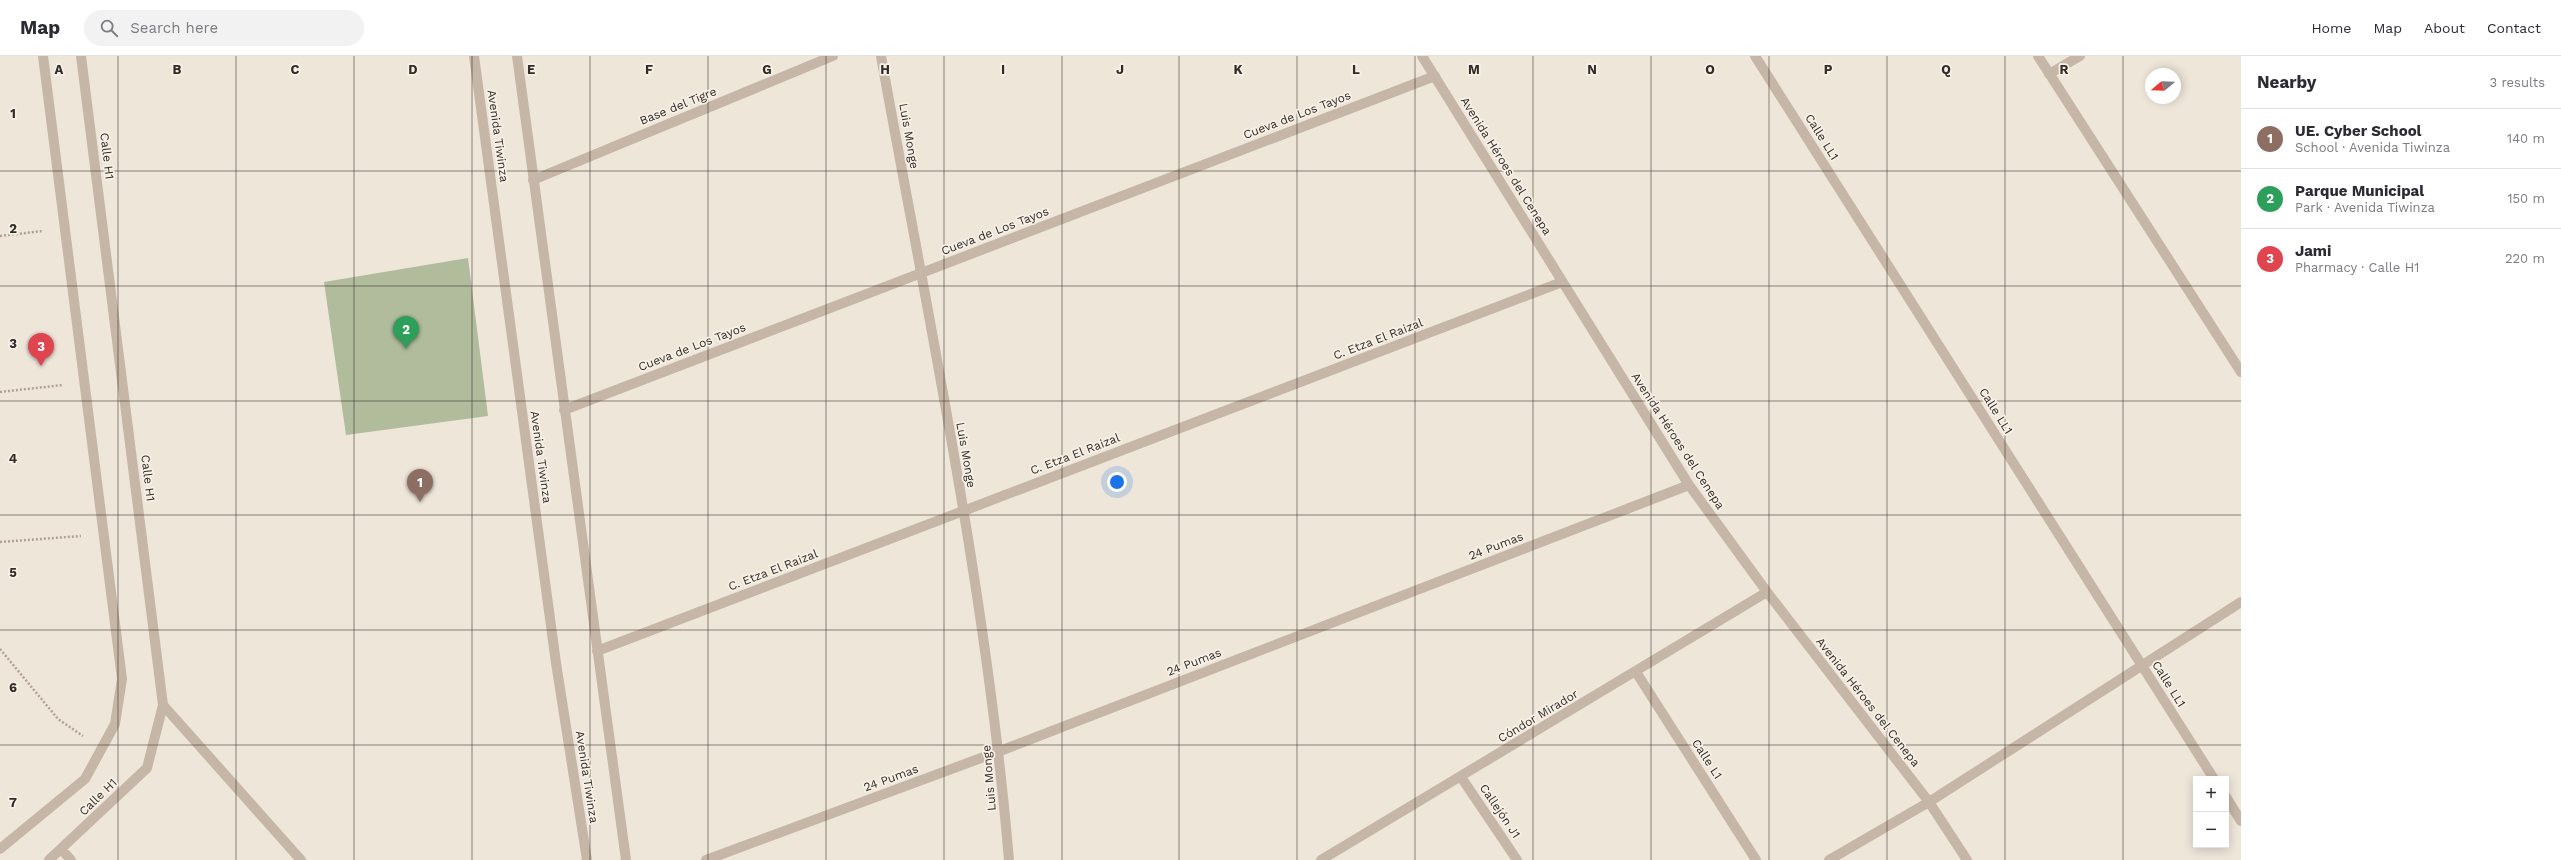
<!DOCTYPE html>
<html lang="en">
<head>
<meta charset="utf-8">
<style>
  body { margin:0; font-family:"Work Sans",sans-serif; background:#f2f2f3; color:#2b2b33 }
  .controls { position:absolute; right:12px; bottom:12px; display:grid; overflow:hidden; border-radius:0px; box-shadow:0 2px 10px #0003 }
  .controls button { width:36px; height:36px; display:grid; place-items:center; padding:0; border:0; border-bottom:1px solid #e1e1e2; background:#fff; color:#2b2b33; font:20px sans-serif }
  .compass { position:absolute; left:2145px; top:12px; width:36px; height:36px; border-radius:50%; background:#fff; box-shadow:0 2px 10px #0003; rotate:251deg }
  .you { position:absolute; left:1117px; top:426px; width:14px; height:14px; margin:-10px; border:3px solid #fff; border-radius:50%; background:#1a73e8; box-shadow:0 0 0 6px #1a73e833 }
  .badge { display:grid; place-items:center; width:26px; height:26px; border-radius:50%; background:#db2777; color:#fff; font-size:13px; font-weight:700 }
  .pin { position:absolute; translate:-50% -33px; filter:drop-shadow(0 1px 2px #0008) }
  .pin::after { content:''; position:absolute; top:21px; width:14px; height:12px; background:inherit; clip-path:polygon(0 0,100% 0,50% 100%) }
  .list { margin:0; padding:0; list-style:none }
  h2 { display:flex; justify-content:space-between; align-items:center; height:52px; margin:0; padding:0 16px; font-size:17px }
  h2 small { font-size:13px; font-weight:400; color:#7c7c81 }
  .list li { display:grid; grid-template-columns:26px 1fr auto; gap:12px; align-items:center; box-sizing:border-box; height:60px; padding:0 16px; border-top:1px solid #e1e1e2 }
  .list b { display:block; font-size:15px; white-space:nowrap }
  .list p { margin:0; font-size:13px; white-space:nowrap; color:#7c7c81 }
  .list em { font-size:13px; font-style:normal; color:#7c7c81 }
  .icon { flex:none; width:22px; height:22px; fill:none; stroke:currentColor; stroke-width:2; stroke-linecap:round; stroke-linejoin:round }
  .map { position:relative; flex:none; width:2241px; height:804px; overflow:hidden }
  header { display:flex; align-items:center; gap:24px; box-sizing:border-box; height:56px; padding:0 20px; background:#fff; border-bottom:1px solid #e1e1e2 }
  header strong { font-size:19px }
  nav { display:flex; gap:22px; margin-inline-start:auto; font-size:14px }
  .search { width:280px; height:36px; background:#f2f2f3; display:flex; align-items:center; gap:10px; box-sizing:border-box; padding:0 14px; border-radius:22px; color:#7c7c81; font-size:15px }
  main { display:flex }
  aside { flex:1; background:#fff }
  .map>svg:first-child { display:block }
  .park { fill:#b0bc9c }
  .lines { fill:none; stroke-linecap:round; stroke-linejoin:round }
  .path { stroke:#b1a192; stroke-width:2.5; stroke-dasharray:2 2; stroke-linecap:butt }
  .minor { stroke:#c6b6a7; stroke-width:10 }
  .grid { fill:none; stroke:#332b27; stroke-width:1; stroke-opacity:0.55 }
  .labels { text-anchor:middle; stroke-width:3.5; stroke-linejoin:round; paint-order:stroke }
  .street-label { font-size:12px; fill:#332b27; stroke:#f7f0e6 }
  .grid-label { font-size:13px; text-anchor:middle; font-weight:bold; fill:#332b27; stroke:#f7f0e6; stroke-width:3.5; stroke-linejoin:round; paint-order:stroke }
</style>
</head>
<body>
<header>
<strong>Map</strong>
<div class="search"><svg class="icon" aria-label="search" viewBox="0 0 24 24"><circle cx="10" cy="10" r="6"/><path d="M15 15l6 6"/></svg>Search here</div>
<nav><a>Home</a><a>Map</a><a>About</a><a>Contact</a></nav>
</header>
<main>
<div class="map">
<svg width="2241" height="804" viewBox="0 0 2241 804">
  <rect width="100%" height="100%" fill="#efe6da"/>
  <!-- park -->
  <path class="park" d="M468,202L488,360L346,379L324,226Z"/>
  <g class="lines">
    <!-- path -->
    <path class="path" d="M0,180L43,175
      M0,336L63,329
      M0,486L81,480
      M0,593L58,663L83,680"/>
    <!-- minor -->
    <path class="minor" d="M474,0L556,607L587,804
      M517,0L626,804
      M881,0C929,267 986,534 1009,804
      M1422,0L1689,429L1767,536L1929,746L1967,804
      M1755,0L2214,723
      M2038,0L2241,316
      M2049,18L2080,0
      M533,124L833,0
      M564,354L1435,20
      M597,595L1562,226
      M1636,616L1756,804
      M163,649L301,804
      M1461,721L1517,804
      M2226,741L2241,765
      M0,793L85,723L115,668L122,623L43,0
      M61,793L71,804
      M49,804L147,712L163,649L81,0
      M706,804L1000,695L1689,429
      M1321,804L1767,536
      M1829,804L1929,746L2241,546"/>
  </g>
  <!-- grid -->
  <path class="grid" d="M118,0V804M236,0V804M354,0V804M472,0V804M590,0V804M708,0V804M826,0V804M944,0V804M1062,0V804M1179,0V804M1297,0V804M1415,0V804M1533,0V804M1651,0V804M1769,0V804M1887,0V804M2005,0V804M2123,0V804M0,115H2241M0,230H2241M0,345H2241M0,459H2241M0,574H2241M0,689H2241"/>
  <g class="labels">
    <!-- street labels -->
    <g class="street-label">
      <text transform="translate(678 50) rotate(-22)" y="4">Base del Tigre</text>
      <text transform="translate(1297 59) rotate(-21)" y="4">Cueva de Los Tayos</text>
      <text transform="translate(498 80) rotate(82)" y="4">Avenida Tiwinza</text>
      <text transform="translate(909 80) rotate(80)" y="4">Luis Monge</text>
      <text transform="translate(1822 81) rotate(58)" y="4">Calle LL1</text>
      <text transform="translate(107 100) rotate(83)" y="4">Calle H1</text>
      <text transform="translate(1506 110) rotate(58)" y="4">Avenida Héroes del Cenepa</text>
      <text transform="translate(995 175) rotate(-21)" y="4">Cueva de Los Tayos</text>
      <text transform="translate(1378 283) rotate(-21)" y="4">C. Etza El Raizal</text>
      <text transform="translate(692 291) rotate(-21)" y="4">Cueva de Los Tayos</text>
      <text transform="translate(1996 355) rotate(58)" y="4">Calle LL1</text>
      <text transform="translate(1678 385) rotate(57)" y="4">Avenida Héroes del Cenepa</text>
      <text transform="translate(1075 398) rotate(-21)" y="4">C. Etza El Raizal</text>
      <text transform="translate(966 399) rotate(80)" y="4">Luis Monge</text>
      <text transform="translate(541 401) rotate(82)" y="4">Avenida Tiwinza</text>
      <text transform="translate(148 422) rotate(83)" y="4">Calle H1</text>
      <text transform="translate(1496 490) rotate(-21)" y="4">24 Pumas</text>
      <text transform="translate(773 514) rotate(-21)" y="4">C. Etza El Raizal</text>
      <text transform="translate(1194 606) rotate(-21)" y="4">24 Pumas</text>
      <text transform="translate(2169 628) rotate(58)" y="4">Calle LL1</text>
      <text transform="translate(1868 646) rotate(52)" y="4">Avenida Héroes del Cenepa</text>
      <text transform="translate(1538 660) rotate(-31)" y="4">Cóndor Mirador</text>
      <text transform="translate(1707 703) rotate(57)" y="4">Calle L1</text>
      <text transform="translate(587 721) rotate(81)" y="4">Avenida Tiwinza</text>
      <text transform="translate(891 722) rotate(-20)" y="4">24 Pumas</text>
      <text transform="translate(989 722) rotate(-95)" y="4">Luis Monge</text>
      <text transform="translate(98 741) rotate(-44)" y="4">Calle H1</text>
      <text transform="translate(1500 755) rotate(56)" y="4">Callejón J1</text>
    </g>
  </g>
  <g class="grid-label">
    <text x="59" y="18">A</text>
    <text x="177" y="18">B</text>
    <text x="295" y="18">C</text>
    <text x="413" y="18">D</text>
    <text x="531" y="18">E</text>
    <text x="649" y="18">F</text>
    <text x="767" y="18">G</text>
    <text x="885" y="18">H</text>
    <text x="1003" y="18">I</text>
    <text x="1120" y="18">J</text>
    <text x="1238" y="18">K</text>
    <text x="1356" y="18">L</text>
    <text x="1474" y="18">M</text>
    <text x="1592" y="18">N</text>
    <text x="1710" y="18">O</text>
    <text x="1828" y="18">P</text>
    <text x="1946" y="18">Q</text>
    <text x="2064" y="18">R</text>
    <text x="13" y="62">1</text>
    <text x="13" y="177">2</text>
    <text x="13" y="292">3</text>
    <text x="13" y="407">4</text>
    <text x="13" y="521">5</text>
    <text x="13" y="636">6</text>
    <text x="13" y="751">7</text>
  </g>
</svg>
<div class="controls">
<button>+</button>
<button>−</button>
</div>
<svg class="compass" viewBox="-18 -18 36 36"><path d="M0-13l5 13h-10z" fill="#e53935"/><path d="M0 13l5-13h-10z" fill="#7c7c81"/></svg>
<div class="you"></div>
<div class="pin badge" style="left:420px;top:446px;background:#8d6e63">1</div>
<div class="pin badge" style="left:406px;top:293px;background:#2e9e5b">2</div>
<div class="pin badge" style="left:41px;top:310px;background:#e0444e">3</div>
</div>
<aside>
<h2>Nearby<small>3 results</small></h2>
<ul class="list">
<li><span class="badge" style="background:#8d6e63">1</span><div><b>UE. Cyber School</b><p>School · Avenida Tiwinza</p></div><em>140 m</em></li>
<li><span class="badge" style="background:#2e9e5b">2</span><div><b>Parque Municipal</b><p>Park · Avenida Tiwinza</p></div><em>150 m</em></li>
<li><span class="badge" style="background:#e0444e">3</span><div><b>Jami</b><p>Pharmacy · Calle H1</p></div><em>220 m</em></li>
</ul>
</aside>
</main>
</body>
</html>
